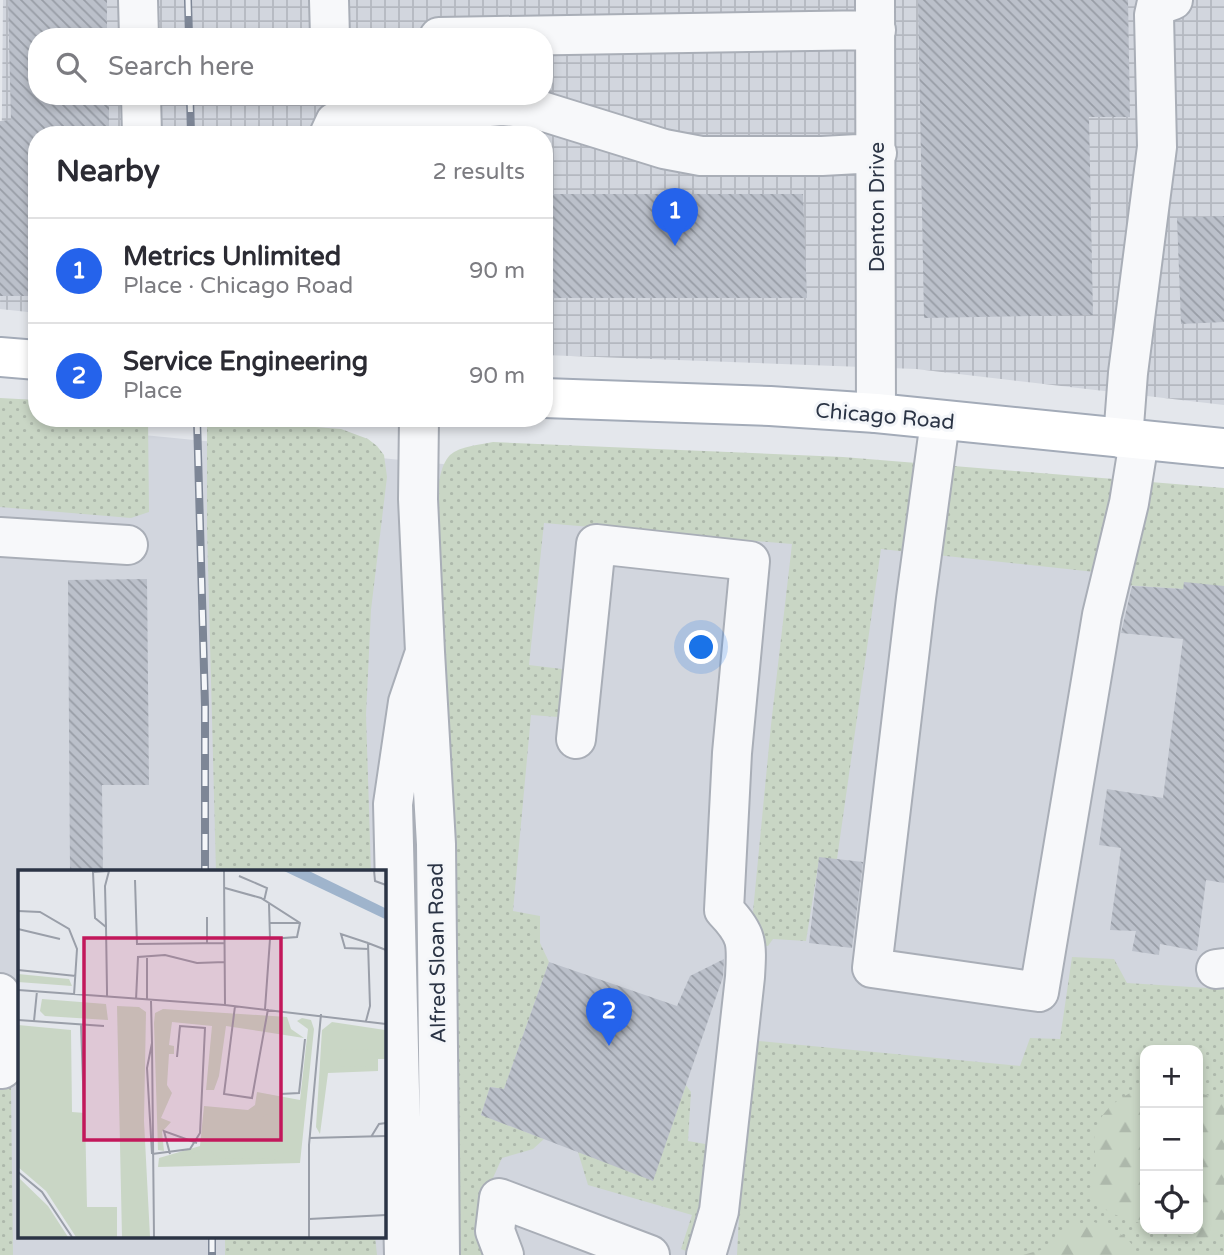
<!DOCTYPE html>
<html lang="en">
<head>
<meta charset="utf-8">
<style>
  body { margin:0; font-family:"Varela Round",sans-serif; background:#f7f7f7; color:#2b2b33 }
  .controls { position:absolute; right:21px; bottom:21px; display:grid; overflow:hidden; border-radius:14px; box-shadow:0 4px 10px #0003 }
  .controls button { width:63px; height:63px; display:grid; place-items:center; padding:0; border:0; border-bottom:2px solid #e1e1e2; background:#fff; color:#2b2b33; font:35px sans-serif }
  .you { position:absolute; left:702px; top:648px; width:24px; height:24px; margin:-18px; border:5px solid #fff; border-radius:50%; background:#1a73e8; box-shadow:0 0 0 10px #1a73e833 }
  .badge { display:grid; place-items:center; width:46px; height:46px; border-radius:50%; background:#2563eb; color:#fff; font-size:23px; font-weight:700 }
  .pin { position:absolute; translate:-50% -58px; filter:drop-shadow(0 2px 4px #0008) }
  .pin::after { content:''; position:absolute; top:37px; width:24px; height:21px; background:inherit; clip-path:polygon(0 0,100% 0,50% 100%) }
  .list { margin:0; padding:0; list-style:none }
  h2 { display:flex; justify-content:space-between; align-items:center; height:91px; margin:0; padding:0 28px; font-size:30px }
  h2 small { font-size:23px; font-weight:400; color:#7c7c81 }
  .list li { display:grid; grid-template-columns:46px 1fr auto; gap:21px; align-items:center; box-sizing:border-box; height:105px; padding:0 28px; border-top:2px solid #e1e1e2 }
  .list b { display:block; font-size:26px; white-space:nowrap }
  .list p { margin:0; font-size:23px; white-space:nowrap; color:#7c7c81 }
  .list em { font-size:23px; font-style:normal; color:#7c7c81 }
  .icon { flex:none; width:38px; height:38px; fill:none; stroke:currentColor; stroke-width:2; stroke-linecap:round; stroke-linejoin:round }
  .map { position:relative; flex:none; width:1224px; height:1255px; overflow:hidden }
  .search { position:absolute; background:#fff; box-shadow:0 4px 10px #0003; left:28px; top:28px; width:525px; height:77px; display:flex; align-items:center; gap:18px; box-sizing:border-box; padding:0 24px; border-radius:28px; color:#7c7c81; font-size:26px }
  .panel { position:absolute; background:#fff; box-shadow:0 4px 10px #0003; left:28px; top:126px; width:525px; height:301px; border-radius:28px }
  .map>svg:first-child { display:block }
  .built { fill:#d2d6de; fill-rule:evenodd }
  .industrial { fill:url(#industrial-grid); fill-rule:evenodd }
  .grass { fill:url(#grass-dots); fill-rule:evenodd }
  .forest { fill:url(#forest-firs) }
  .building { fill:url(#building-back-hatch) }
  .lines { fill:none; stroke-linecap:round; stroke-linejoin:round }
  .minor-casing { stroke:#a9aeb7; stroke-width:42 }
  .major-casing { stroke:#a3abb8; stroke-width:42 }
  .minor { stroke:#f7f8fa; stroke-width:38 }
  .major { stroke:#fff; stroke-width:38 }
  .rail-casing { stroke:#7d8696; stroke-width:8 }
  .rail { stroke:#f4f6f9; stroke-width:5; stroke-dasharray:16; stroke-linecap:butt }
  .labels { text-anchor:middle; stroke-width:6; stroke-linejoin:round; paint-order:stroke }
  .street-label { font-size:21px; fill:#2b3445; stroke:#f4f6f9 }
  .inset-road { fill:none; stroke:#9a9fa9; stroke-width:2 }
  .view { fill:#c2185b; fill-opacity:0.15; stroke:#c2185b; stroke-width:3.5 }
  .inset-edge { fill:none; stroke:#2b3445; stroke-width:3.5 }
</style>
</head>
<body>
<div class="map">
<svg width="1224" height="1255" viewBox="0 0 1224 1255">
  <defs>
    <pattern id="industrial-grid" width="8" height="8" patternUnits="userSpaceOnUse" patternTransform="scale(1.75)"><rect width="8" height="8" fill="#d2d6de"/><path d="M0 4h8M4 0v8" fill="none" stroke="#b4b8c0"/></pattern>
    <pattern id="grass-dots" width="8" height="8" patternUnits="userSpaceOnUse" patternTransform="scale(1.75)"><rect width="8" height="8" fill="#c9d6c5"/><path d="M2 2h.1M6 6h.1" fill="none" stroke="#adb8ab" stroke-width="1.8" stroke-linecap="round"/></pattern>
    <pattern id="forest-firs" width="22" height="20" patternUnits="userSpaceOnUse" patternTransform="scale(1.75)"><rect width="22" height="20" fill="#c9d6c5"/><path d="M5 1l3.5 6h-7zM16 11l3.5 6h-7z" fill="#adb8ab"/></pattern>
    <pattern id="building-back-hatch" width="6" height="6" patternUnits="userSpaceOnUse" patternTransform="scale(1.75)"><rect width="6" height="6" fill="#bbc0ca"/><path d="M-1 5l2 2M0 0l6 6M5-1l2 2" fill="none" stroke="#989da6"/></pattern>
  </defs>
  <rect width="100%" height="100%" fill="#e4e7ec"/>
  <!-- built -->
  <path class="built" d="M0,421L1224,540V1255H0ZM19,872H383V1236H19ZM1145,1050H1198V1229H1145Z"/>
  <!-- industrial -->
  <path class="industrial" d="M3,0H1224V405L916,369L544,355V135H37V313L0,309ZM37,37H544V96H37Z"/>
  <!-- grass -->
  <path class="grass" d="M0,398L37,400V418H148L149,512L131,518L0,507Z
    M211,419L341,429L368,439L377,446L384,455L387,477L371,610L366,715L371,872H216L207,527V423Z
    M493,442L843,457L1224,488V586L1183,589L1124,585L1123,575L881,549L837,859L819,860L806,941L773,939L768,946L756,945L752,922L771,725L792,544L544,523L529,665L562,669L559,717L531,715L513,911L540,916V943L549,962L504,1089L490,1087L481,1115L544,1139L533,1149L502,1158L483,1200L485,1255H456L435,526C437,507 436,469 450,455C460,446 480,445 493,442Z
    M1072,957L1114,959L1127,983L1224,989V1255H737L748,1040L1020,1066L1030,1038L1060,1039ZM1145,1050H1198V1229H1145Z
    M686,1085L691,1092L688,1141L711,1145C708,1173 711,1234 686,1251L681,1249L692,1215L588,1185L578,1152L653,1180Z
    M0,1086L11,1087L13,1255H0Z
    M225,1236H375L377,1255H225Z"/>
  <!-- forest -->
  <path class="forest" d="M1145,1086V1225C1130,1219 1106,1215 1096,1201C1087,1188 1094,1179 1096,1165C1097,1158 1094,1151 1094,1144C1094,1112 1119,1097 1145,1086Z
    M1198,1093L1224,1099V1232C1204,1245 1176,1235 1155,1229H1198Z
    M1094,1222C1111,1228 1132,1236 1137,1255H1023L1044,1249L1058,1233L1069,1227Z"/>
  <!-- building -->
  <path class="building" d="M8,0H107V37H37V96H109V135H37V296H0V121L11,120Z
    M918,0H1128L1130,117H1089L1093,315L924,318Z
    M544,194H803L807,298H544Z
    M1224,216V322L1181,324L1177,218Z
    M147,579L149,785H102L103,872H70L68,580Z
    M1184,582L1224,586V883L1206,880L1197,951L1160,944L1159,955L1132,951L1136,931L1110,930L1121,848L1099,845L1107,789L1163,798L1183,639L1121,633L1132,586L1183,589Z
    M819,857L863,862L852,948L809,943Z
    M724,959L723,977L653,1181L481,1115L490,1087L504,1089L549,962L677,1006L690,976Z"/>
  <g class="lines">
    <!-- minor casing -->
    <g class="minor-casing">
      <path id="minor" d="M138,0L139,37
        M329,0L330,37
        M875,0L876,413
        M439,37L876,30
        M141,96L142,135
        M329,135L335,122L345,118L502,106L535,109L664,149L701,156H822L877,153
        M419,418L418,499L425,652
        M940,421L916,598L872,968L1039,992L1102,615L1129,503L1139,441
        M1123,439L1128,373L1157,147L1154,15L1156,6L1173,0
        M0,537L128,545
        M576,739L596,544L750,561L732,753L724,910C748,935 747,943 745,977L719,1211L706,1255
        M1216,969L1224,968
        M0,993L2,1069
        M404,1255L393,804L408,702L425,652L436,844L440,1255
        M504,1255L495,1231L499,1198L650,1255"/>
    </g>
    <!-- major casing -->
    <g class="major-casing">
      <path id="major" d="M0,357L37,360
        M544,398L770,406L876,413L1224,448"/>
    </g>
    <!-- minor -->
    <use href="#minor" class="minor"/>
    <!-- major -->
    <use href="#major" class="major"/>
    <!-- rail casing -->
    <g class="rail-casing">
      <path id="rail" d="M188,0L189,37
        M190,96L191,135
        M197,418L205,706V872
        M212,1236V1255"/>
    </g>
    <!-- rail -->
    <use href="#rail" class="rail"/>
  </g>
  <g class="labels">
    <!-- street labels -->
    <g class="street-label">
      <text transform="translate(877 207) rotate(-90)" y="7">Denton Drive</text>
      <text transform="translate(885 416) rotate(5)" y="7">Chicago Road</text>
      <text transform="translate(437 953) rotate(-91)" y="7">Alfred Sloan Road</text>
    </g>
  </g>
  <!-- overview -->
  <g transform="translate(18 870)">
    <rect width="368" height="368" fill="#e4e7ec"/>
    <path d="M0,104L51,109L54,116L0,112ZM24,129L88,134L90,150L27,146L22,141ZM99,136L121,137L128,142L126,251L132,367H104ZM145,139L269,147L273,159L286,168L208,156L201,206L196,220H188L194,156L154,152L151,175L156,176V184H151L149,215L154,223L143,248L153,252L144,262L146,281L140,280L136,153L137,143ZM284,148L293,150L296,159L282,293L140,297L141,288L182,276L186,236L230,240L237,235L239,222L282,230L290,159L279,151ZM314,152L367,160V189H360V201L310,203L302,264L298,257L304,160ZM0,155L53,160L54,242L67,243L69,337H99V367H58L28,321L0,297ZM0,307L30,336L50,367H0Z" fill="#c9d6c5"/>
    <path d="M242 255a12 12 0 1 1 24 0a12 12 0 1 1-24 0ZM241,265L249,269L248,278L228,282L227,274ZM269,270L272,280L254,291L165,294L157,290L181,281H192L202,289L253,288Z" fill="#c9d6c5"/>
    <path d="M323,179L350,180L355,187L348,196L321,197Z" fill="#c9d6c5"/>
    <path d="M264,0H289L367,38V49Z" fill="#9fb4cc"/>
    <path class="inset-road" d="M206,0L207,135M356,0L357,11L368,15M221,6L249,18L246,31M117,10L119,74L207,73M207,18L243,28L282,53L279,67L252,69L247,139M251,34L252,69M0,41L22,42L51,59L59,79L56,125M189,47V73M252,53H282M88,57L77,48L75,2L91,1L87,16L88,57L89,120V128M0,59L42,69M350,73L323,64L327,78L351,79M129,86V131M0,100L58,106M0,120L207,135L368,154M118,130L120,87L147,85L179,93L207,92M133,131L134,173M217,136L206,224L234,228L250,139M0,150L86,156M16,151L19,121M348,151L352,136L350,73L368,80M63,154L66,241M262,224L281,223L287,169M353,267L361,254L368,253M291,268L368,266M134,284L129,198L134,173L136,367M134,284L172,279L182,263L187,158L162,156L159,187M152,284L146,261L179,273M0,302L24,322L54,367M291,349L368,345M291,367V275L303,144"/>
    <path class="view" d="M66,68H263V270H66Z"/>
    <rect width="368" height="368" class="inset-edge"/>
  </g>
</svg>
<div class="controls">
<button>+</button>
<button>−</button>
<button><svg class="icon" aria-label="locate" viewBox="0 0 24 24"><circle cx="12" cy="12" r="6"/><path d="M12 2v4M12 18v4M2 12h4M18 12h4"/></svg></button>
</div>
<div class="you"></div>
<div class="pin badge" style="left:675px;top:246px">1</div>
<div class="pin badge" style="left:609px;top:1046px">2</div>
<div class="search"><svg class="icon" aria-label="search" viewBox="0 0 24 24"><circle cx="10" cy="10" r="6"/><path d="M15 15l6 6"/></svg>Search here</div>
<section class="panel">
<h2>Nearby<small>2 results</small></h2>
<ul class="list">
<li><span class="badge">1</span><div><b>Metrics Unlimited</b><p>Place · Chicago Road</p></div><em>90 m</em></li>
<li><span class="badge">2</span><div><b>Service Engineering</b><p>Place</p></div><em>90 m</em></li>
</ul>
</section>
</div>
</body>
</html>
